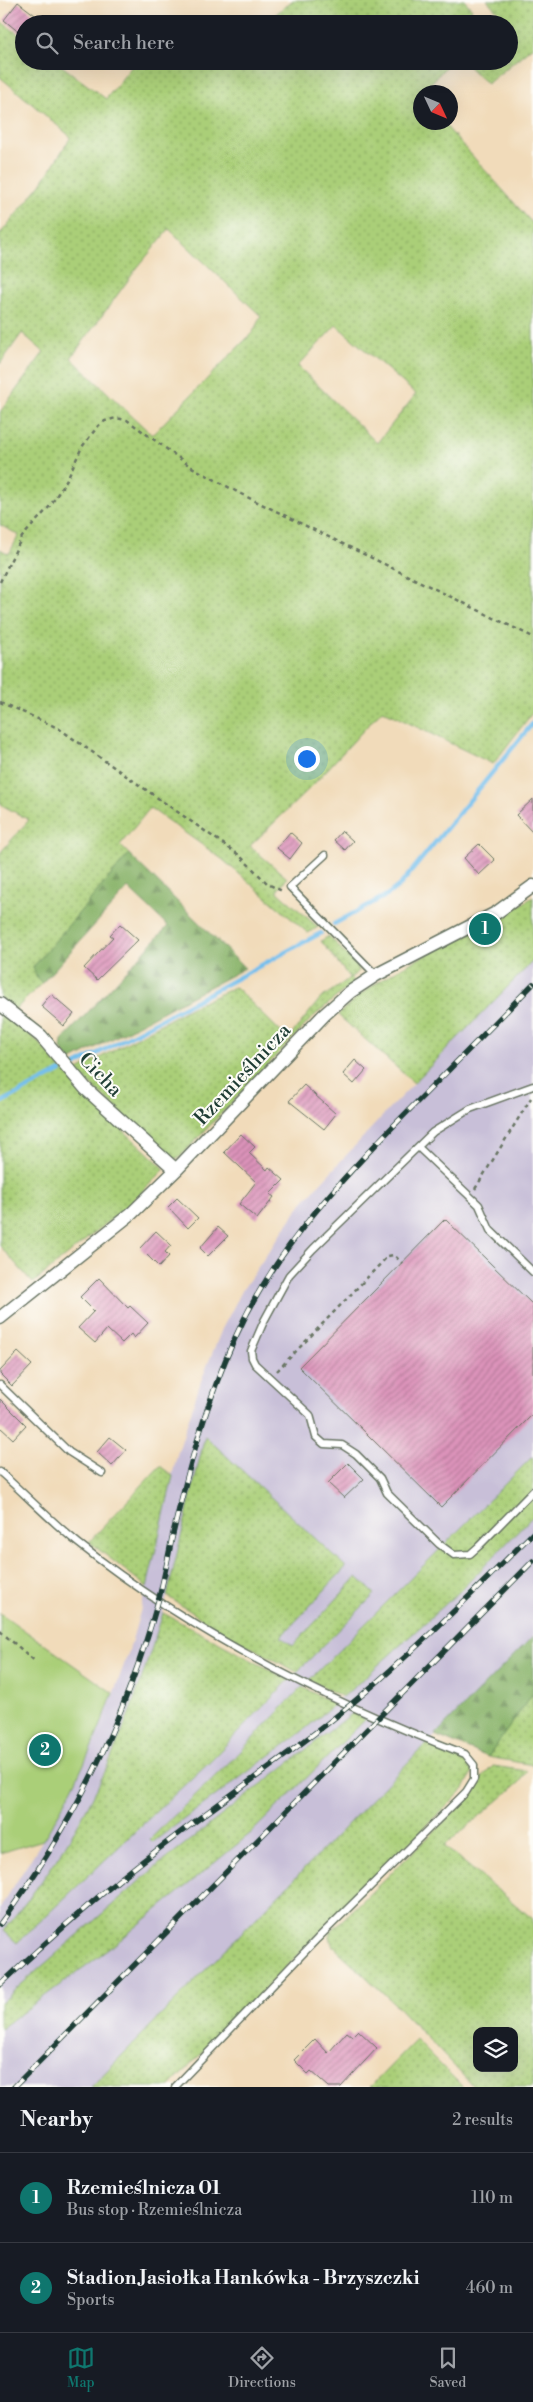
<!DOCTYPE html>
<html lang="en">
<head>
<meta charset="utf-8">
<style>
  body { margin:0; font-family:"Libre Bodoni",serif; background:#20242c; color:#f1f3f6 }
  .controls { position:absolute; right:15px; bottom:15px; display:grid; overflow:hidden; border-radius:10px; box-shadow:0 5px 20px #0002 }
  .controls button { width:45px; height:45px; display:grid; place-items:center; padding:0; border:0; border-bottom:1px solid #363941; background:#171b24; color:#f1f3f6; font:25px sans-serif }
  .compass { position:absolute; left:413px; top:85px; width:45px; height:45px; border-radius:50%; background:#171b24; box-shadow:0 5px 20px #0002; rotate:134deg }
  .you { position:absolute; left:306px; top:758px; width:18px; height:18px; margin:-12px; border:4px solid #fff; border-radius:50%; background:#1a73e8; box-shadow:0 0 0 8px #1a73e833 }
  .badge { display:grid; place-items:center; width:32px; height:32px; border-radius:50%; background:#0f766e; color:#fff; font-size:16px; font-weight:700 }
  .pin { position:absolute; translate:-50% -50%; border:2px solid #fff; box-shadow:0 1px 5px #0006 }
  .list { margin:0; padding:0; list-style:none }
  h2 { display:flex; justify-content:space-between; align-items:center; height:65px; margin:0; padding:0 20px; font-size:21px }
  h2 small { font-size:16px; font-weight:400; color:#9ea1a6 }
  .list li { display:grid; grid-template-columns:32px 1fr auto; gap:15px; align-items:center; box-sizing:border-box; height:90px; padding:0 20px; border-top:1px solid #363941 }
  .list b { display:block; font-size:19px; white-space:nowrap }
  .list p { margin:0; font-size:16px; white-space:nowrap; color:#9ea1a6 }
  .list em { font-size:16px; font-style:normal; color:#9ea1a6 }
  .icon { flex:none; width:28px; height:28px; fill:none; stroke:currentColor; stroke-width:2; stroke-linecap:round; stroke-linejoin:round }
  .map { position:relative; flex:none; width:533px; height:2087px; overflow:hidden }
  .search { position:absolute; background:#171b24; box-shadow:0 5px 20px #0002; left:15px; right:15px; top:15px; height:55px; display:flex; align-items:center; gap:12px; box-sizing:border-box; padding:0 18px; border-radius:28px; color:#9ea1a6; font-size:19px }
  .sheet { height:245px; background:#171b24 }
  nav { display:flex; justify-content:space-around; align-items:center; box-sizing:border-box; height:70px; border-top:1px solid #363941; background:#171b24; font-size:14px; color:#9ea1a6 }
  nav a { display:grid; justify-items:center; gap:2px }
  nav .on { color:#0f766e }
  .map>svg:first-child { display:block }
  .railway { fill:#c8bfd8; fill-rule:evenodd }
  .grass { fill:url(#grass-dots); stroke:#648656; fill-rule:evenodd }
  .forest { fill:url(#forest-firs); stroke:#53784e }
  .pitch { fill:#aacf78; stroke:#648656 }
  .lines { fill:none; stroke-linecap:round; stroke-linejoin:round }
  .stream { stroke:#74bfed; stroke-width:4.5 }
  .building { fill:url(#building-hatch) }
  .lane-casing { stroke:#687463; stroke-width:9 }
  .street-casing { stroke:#687463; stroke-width:15 }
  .path { stroke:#687463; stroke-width:2.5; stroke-dasharray:4 4; stroke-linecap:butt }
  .lane { stroke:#fff; stroke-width:6 }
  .street { stroke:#fff; stroke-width:12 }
  .rail-casing { stroke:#1f3d34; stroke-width:5.5 }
  .rail { stroke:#fdfcf7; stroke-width:4; stroke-dasharray:11; stroke-linecap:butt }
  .labels { text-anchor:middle; stroke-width:4; stroke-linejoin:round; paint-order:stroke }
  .street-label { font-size:20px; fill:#1f3d34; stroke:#fdfcf7 }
</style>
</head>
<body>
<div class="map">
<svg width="533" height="2087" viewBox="0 0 533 2087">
  <defs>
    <pattern id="grass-dots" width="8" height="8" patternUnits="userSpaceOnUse" patternTransform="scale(1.25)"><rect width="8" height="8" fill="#aacf78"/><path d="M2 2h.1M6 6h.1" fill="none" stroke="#8aa963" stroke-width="1.8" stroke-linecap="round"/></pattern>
    <pattern id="forest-firs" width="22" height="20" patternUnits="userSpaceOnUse" patternTransform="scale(1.25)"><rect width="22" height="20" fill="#87b268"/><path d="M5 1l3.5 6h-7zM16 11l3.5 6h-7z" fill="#6e9256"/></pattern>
    <pattern id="building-hatch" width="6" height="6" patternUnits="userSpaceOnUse" patternTransform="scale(1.25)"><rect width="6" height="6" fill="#dc93ba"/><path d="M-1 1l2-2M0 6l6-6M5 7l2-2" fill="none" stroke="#b27998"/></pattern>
  </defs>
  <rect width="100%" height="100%" fill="#fdfcf7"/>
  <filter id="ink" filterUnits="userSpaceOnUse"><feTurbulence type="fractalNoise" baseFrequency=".02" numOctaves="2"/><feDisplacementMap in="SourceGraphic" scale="10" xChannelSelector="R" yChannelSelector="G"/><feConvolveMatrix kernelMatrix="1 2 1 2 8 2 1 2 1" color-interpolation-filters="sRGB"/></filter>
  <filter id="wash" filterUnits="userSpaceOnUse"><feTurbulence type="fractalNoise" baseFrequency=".0096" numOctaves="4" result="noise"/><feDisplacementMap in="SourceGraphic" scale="20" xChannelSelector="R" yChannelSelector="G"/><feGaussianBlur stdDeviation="1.12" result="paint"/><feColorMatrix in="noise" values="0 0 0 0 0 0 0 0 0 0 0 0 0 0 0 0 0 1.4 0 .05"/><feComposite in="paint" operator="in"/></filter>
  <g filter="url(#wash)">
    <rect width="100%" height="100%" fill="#f1dbba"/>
    <!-- railway -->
    <path class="railway" d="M533,961V1456L240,1752L150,1839L153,1842L299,1734L459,1592L533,1516V1636L91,2087H0V2029L114,1945L251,1833L365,1720L354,1712L158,1865L0,2003V1908L49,1830L104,1719L128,1654L142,1605L177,1455L201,1381L222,1329L243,1289L302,1203L390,1108ZM189,1503L281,1637L293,1646L357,1577L374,1594L212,1759L16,1942L4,1931L42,1881L69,1840L96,1791L135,1702L163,1613Z"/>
    <!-- grass -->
    <path class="grass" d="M293,0H464L472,9L464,20L468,24H264Z
      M487,0H533V46L487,84L463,61H509V24H491L500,14Z
      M0,21L24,38V61H55L106,99L136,61H451L423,92H420V122L443,123L533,224V712L493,764L382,710L311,787L250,846L287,878L277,891L318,927L308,933L222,859L150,808L120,845L129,854L34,967L37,978L42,983L16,1009L0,998V853L29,820L0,804V549L9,554L19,535L0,525V412L44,352L22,333L0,364V234L41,184L71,137L0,77ZM169,229L261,316L253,332L152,435L71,358L137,268ZM336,325L416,394L377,443L298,366Z
      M533,897V961L414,1083L338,1015C382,970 440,950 493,921C507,914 520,905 533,897Z
      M329,936L358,967L359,971L350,978L354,982L314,1016L180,1157L174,1159L166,1156L76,1071L190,1008L235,987L288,1039L320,999L350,978L321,941Z
      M0,1010L36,1040L94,1103L165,1169L126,1207L33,1283L0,1246Z
      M205,1436L346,1567L281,1637L293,1646L357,1577L375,1594L297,1672L219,1630L167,1596Z
      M533,1456V1516L459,1592L343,1697L309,1680Z
      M160,1466L173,1476L147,1587L89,1542Z
      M163,1613L289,1680L212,1759L17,1943L4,1931C26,1902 49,1873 68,1841C112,1770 138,1692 163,1613Z
      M302,1687L335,1704L299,1734L153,1842L150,1839L240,1752Z
      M533,1693V1765L488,1757Z
      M354,1712L365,1720L251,1833L114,1945L0,2029V2003L158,1865Z
      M427,1743L467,1760L472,1773L464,1789L338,1913L169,2087H91Z
      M493,1766L527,1771L520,1782L444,1846L533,1919V2087H474L395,2004L334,1947L329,1937L330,1932L475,1792L483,1776ZM477,2031H514V2068H477Z
      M416,2040L463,2087H370Z"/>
    <!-- forest -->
    <path class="forest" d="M129,854L245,968L70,1061L61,1049L62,1040L168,926L128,888L42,983L37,978L33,967Z
      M533,1636V1693L488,1757L435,1735Z"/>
    <!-- pitch -->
    <path class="pitch" d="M0,1613L113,1693C95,1744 71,1795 43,1840L0,1853Z"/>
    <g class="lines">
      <!-- stream -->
      <path class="stream" d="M334,924L387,895L401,884L533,723
        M74,1066L321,933
        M0,1103L61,1071"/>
    </g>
    <g id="blocks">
      <!-- building -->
      <path class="building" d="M18,2L35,15L29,24H24V30L21,34L4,20Z
        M533,799V833L516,815Z
        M342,831L353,841L345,850L334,840Z
        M290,832L302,843L290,859L277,848Z
        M479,844L495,860L479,875L464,858Z
        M120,924L138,940L97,980L84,968L113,937L110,935Z
        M51,994L74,1014L64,1026L41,1006Z
        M355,1060L366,1070L354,1084L343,1074Z
        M304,1085L336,1114L324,1129L289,1101Z
        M241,1134L255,1147L249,1153L267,1170L269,1167L284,1180L270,1194L274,1197L257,1219L239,1204L256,1182L224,1152Z
        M177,1198L198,1218L188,1228L168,1207Z
        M445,1219L533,1305V1414L441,1507L299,1367Z
        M218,1227L228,1236L208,1256L200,1248Z
        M156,1231L171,1245L165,1252L169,1256L159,1267L140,1248Z
        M99,1278L128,1308L130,1306L148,1323L134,1338L131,1334L122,1343L107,1329L95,1343L78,1328L94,1311L80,1297Z
        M18,1352L32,1365L12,1386L0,1374V1371Z
        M0,1399L26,1425L13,1439L0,1427Z
        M110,1437L126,1450L112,1466L97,1452Z
        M348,1463L364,1479L344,1498L328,1483Z
        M358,2030L377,2048L341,2087H329L311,2071L308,2074L294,2060L315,2039L328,2053L347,2032L352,2036Z"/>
    </g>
  </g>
  <g filter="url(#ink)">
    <use href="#blocks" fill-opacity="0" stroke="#687463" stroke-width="1"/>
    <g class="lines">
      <!-- lane casing -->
      <g class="lane-casing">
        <path id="lane" d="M325,855L290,887L376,975
          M533,1086L470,1109L433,1132L313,1249L289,1275L264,1321L251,1351L252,1358L255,1364L310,1415L316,1437L324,1444L342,1445L356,1454L380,1478L387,1493L439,1544L454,1555L470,1554L479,1546L533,1491
          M418,1147L479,1205L490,1230L533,1272
          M0,1385L69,1452L102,1473
          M0,1472C26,1495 51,1521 78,1543C193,1634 329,1702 465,1754L474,1765V1779L466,1792L317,1939L175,2087"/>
      </g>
      <!-- street casing -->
      <g class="street-casing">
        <path id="street" d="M0,1004L41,1036L86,1089L176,1170
          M0,1318L132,1213L176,1170L324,1015L350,992L376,975L496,913L533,886"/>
      </g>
      <!-- path -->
      <path class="path" d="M0,582L22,537L50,506L67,479L82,447L98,426L105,421L116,418L127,420L190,466L241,494L533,637
        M0,702L58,728L239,855L268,884L282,891
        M475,1189L531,1098
        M277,1371L388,1256L394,1255L402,1263
        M0,1631L36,1662"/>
      <!-- lane -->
      <use href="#lane" class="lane"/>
      <!-- street -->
      <use href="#street" class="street"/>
      <!-- rail casing -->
      <g class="rail-casing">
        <path id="rail" d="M0,1924C75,1823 125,1719 159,1598C164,1578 168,1558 172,1538C188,1470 206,1402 235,1338C276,1247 344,1176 413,1106C453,1066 493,1025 533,984
          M0,1985C49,1939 99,1894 152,1854C210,1809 270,1768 328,1723C401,1665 467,1599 533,1533
          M14,2087L533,1561"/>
      </g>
      <!-- rail -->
      <use href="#rail" class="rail"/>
    </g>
  </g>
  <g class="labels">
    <!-- street labels -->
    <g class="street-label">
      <text transform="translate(101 1074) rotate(46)" y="7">Cicha</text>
      <text transform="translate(242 1074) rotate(-47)" y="7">Rzemieślnicza</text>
    </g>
  </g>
</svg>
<div class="controls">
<button><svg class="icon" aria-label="layers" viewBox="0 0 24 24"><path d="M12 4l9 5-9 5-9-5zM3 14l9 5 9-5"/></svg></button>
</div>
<svg class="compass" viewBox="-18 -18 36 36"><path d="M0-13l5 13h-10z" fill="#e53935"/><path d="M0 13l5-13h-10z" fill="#9ea1a6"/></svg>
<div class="you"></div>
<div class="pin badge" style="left:485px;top:929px">1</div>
<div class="pin badge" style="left:45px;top:1750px">2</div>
<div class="search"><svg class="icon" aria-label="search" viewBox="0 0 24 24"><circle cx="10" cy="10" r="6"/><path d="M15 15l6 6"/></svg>Search here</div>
</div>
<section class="sheet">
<h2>Nearby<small>2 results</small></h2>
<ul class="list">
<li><span class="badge">1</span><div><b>Rzemieślnicza 01</b><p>Bus stop · Rzemieślnicza</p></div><em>110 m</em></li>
<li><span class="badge">2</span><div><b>Stadion Jasiołka Hankówka - Brzyszczki</b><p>Sports</p></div><em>460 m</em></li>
</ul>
</section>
<nav>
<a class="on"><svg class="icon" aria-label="map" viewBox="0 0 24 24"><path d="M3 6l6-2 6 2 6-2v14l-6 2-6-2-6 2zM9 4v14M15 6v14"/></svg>Map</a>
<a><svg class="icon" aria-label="directions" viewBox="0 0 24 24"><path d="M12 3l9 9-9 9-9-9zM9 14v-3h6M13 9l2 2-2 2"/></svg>Directions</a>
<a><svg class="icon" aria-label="saved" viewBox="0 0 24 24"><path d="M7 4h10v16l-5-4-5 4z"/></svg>Saved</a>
</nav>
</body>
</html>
